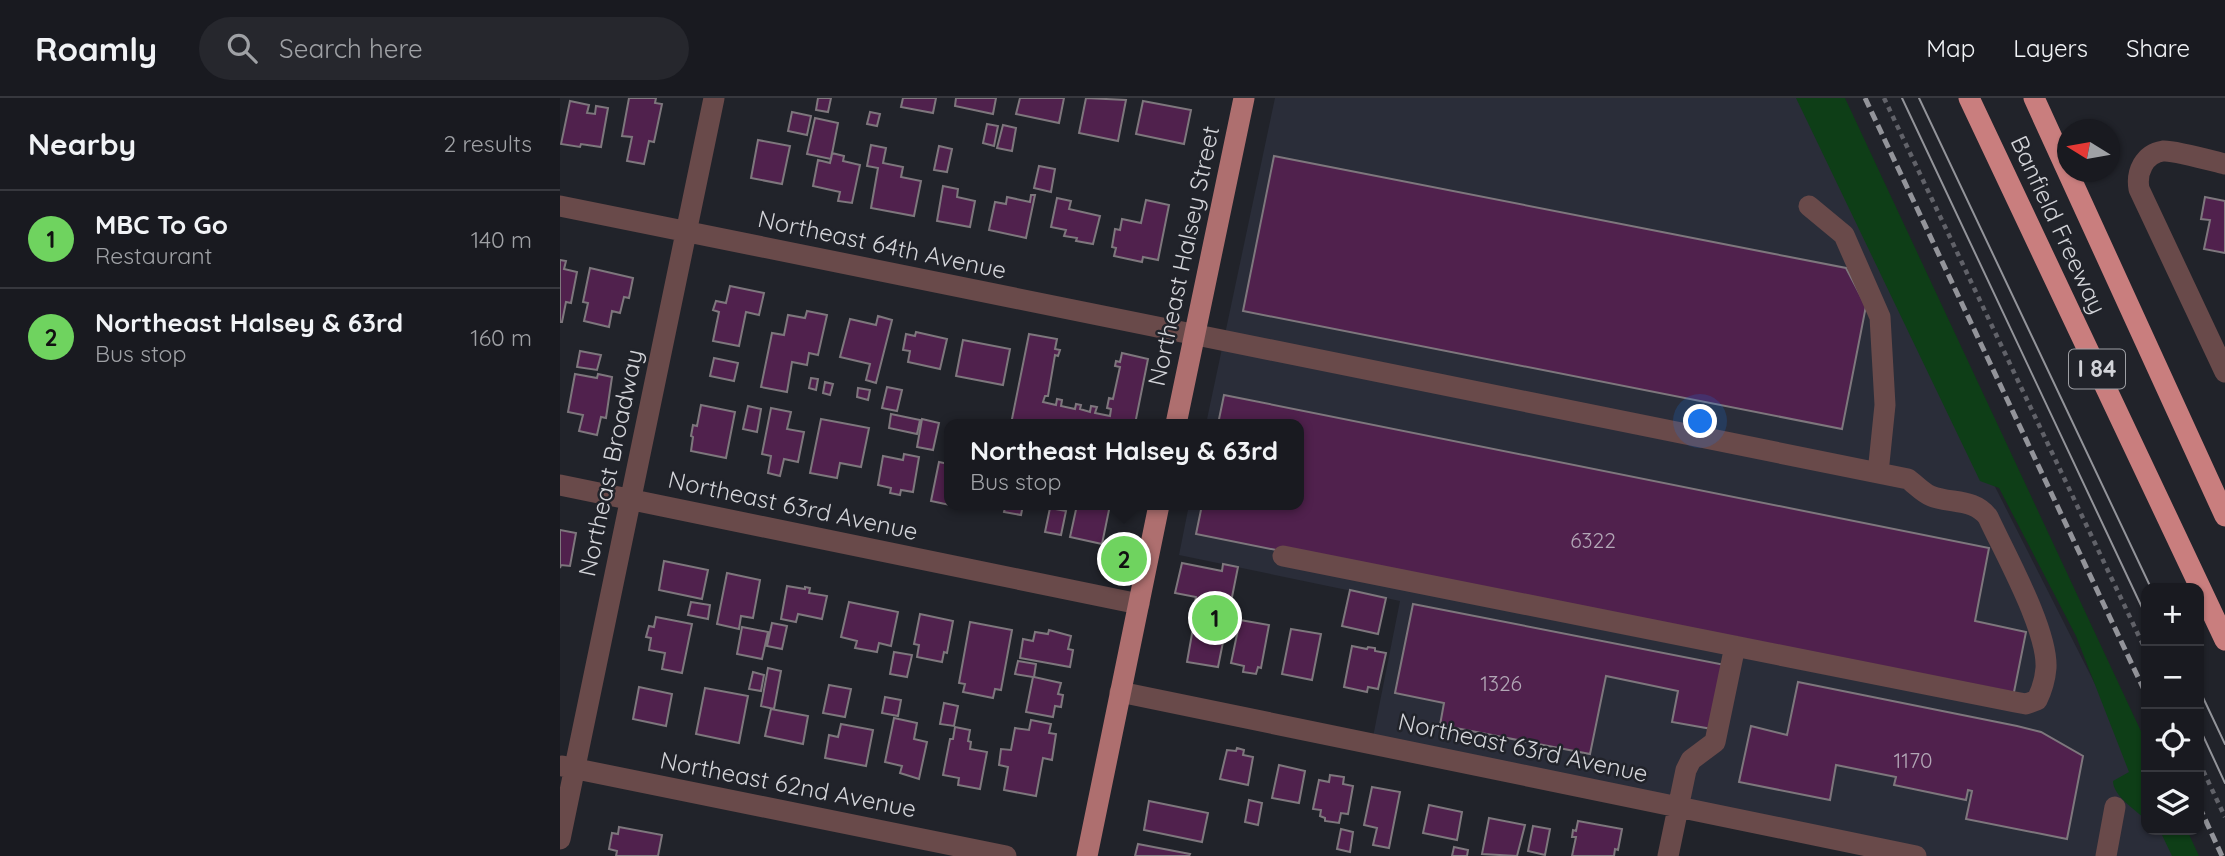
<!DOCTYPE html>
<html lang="en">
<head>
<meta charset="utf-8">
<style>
  body { margin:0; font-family:Quicksand,sans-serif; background:#26272d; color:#f1f3f6 }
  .controls { position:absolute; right:21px; bottom:21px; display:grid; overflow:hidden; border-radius:14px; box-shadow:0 2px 5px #0004 }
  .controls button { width:63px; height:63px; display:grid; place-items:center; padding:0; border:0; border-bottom:2px solid #37383e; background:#191a20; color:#f1f3f6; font:35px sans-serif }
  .compass { position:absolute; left:1497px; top:21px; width:63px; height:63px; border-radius:50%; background:#191a20; box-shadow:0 2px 5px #0004; rotate:281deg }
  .you { position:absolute; left:1141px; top:324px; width:24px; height:24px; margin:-18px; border:5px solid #fff; border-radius:50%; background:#1a73e8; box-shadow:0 0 0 10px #1a73e833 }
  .badge { display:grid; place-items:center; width:46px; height:46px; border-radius:50%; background:#6fd35f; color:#111; font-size:23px; font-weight:700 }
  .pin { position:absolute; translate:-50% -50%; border:4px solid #fff; box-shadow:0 2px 7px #0006 }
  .popup { position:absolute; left:384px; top:321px; width:360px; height:91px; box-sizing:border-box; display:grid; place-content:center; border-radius:14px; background:#191a20; filter:drop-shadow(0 2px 5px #0005); font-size:23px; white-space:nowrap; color:#9fa1a5 }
  .popup b { font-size:26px; color:#f1f3f6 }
  .popup::after { content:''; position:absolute; left:50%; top:100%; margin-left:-14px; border:14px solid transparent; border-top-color:#191a20 }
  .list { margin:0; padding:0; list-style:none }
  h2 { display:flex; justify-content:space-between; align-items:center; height:91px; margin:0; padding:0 28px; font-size:30px }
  h2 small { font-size:23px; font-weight:400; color:#9fa1a5 }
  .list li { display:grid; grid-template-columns:46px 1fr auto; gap:21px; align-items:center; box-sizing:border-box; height:98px; padding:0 28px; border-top:2px solid #37383e }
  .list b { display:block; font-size:26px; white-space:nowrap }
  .list p { margin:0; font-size:23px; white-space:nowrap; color:#9fa1a5 }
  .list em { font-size:23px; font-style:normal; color:#9fa1a5 }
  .icon { flex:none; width:38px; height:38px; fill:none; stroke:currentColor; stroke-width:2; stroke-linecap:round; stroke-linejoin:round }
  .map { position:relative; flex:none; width:1665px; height:758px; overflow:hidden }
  header { display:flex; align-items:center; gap:42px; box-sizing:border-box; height:98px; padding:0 35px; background:#191a20; border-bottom:2px solid #37383e }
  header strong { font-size:33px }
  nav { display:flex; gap:38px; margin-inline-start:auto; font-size:24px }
  .search { width:490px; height:63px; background:#26272d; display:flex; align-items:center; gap:18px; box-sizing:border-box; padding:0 24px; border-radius:38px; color:#9fa1a5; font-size:26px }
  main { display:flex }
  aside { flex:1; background:#191a20 }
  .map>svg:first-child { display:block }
  .built { fill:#2a2d39 }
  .green { fill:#0e3e17 }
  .building { fill:#50214d; stroke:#7e777d; stroke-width:2 }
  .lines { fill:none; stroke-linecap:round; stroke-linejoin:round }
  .path { stroke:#616269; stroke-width:4.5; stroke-dasharray:5 5; stroke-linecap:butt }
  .minor { stroke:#694a4a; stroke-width:21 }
  .major { stroke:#ae6f6f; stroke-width:21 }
  .highway { stroke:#c97e7e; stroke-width:21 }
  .tram { stroke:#93949a; stroke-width:2 }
  .rail { stroke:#93949a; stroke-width:5; stroke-dasharray:10 5; stroke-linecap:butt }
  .labels { text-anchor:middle; stroke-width:5; stroke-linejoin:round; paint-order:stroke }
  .number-label { font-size:21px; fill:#b2a7b6 }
  .shield { fill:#21232a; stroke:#9e9fa4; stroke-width:2 }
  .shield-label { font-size:23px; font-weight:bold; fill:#d3d4d9 }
  .street-label { font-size:24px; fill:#d3d4d9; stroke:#21232a }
</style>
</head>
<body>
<header>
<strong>Roamly</strong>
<div class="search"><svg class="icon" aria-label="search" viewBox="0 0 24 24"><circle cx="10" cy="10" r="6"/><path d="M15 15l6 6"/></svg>Search here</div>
<nav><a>Map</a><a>Layers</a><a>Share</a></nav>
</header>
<main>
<aside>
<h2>Nearby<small>2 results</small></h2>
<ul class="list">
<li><span class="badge">1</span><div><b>MBC To Go</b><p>Restaurant</p></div><em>140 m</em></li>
<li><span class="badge">2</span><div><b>Northeast Halsey &amp; 63rd</b><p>Bus stop</p></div><em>160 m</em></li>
</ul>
</aside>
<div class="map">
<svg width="1665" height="758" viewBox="0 0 1665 758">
  <rect width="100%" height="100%" fill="#21232a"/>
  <!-- built -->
  <path class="built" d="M715,0H1238L1537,590L1586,699V732H1601L1613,758H1350L811,649L840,503L619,457L629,407H739V326H646Z"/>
  <!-- green -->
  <path class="green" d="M1236,0H1285L1586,644V722C1576,712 1553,698 1553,683L1569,674L1516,538L1439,390L1420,383Z
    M1597,732H1627L1639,758H1612L1602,737Z"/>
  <!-- building -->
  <path class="building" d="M69,0H96L95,5L102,6L94,44L89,43L84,66L67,63L72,39L62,38Z
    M258,0H271L268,14L256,12Z
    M343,0H376L373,15L341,9Z
    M396,0H436L433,16L395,8Z
    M460,0H504L499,25L456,16Z
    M526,0L566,2L558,43L519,35Z
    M10,3L29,7L27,15L35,16L36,8L48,10L41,49L21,46L20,49L1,46Z
    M583,3L631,12L624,46L576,36Z
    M232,14L251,18L247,37L228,33Z
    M310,14L320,16L317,28L307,26Z
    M255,20L278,25L271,61L247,56Z
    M427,26L438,28L434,48L423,45Z
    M443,27L456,30L452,53L437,50Z
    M198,42L230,48L222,86L191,80Z
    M311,47L326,50L323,65L343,69L341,79L361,83L354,118L311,110L318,70L307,68Z
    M379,48L392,51L387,74L374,72Z
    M272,55L284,58L283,63L300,67L292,105L278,103L280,94L253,88L258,62L270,65Z
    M714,58L1286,170L1306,208L1282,331L683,213Z
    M479,68L495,71L491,94L474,90Z
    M383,88L398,91L397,99L415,103L410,129L377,123Z
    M471,97H475L466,140L429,132L435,104L446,106L447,99L470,104Z
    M1645,99L1665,103V155L1644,151L1650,122L1641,121Z
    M497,100L511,103L509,111L540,118L533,146L516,143L517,140L504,138L506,132L491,129Z
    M586,102L609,107L598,162L583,159L582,164L554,158L556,150L552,149L555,131L560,132L562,121L581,125Z
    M0,162L6,163L4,171L17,174L11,205L6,204L2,224H0Z
    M30,170L73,180L69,200L64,199L60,215L52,213L49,229L24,223L28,205L23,204Z
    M170,188L204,195L199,217L186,214L179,248L153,243L159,214L153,212L156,203L166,205Z
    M247,213L267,217L258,257L249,255L247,267L232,264L227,294L201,289L212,235L224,237L228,217L245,220Z
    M318,218L332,222L316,285L306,282L310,266L280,259L290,221L316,227Z
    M356,234L387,241L380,271L348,264L350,253L343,252L346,236L355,238Z
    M469,236L497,241L495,251L500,252L498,258L495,257L488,298H485L483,304L496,307L497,301L502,302L501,308L515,311L516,306L521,307L520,311L530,314L531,308L537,309L535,315L550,318L551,311L547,310L549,300L553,301L560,269L555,268L556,263L560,264L562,255L588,261L575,326H451Z
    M403,242L450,251L443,287L396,278Z
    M20,253L41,257L37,272L17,269Z
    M154,260L178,265L174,283L150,278Z
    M15,276L37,280L38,276L52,279L46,320L41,319L37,337L19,333L23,317L8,314Z
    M251,280L258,281L256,292L249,290Z
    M265,284L273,286L270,297L263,295Z
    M327,289L342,292L337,313L322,310Z
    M298,290L310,292L308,302L297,299Z
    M664,297L1429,450L1415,523L1466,534L1453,599L636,436L642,407H739V326H658Z
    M141,307L175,314L166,360L131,353L133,339L131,338L133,327L137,328Z
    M188,308L201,311L197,334L183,331Z
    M211,310L231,314L227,331L244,334L238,364L224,361L220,378L208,375L211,358L202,356Z
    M331,316L360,322L357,336L329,330Z
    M261,321L309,330L301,369L280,365L277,380L250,375Z
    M362,321L379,325L373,352L357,349Z
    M344,356L359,359L353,394L341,392L340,397L330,395L331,390L318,387L323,358L343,362Z
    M379,364L389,366V407H404V410L371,403Z
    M434,407H463L461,417L444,414L445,410L434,408Z
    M517,407H550L542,446L510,439Z
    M490,410L506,413L501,437L485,434Z
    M0,432L16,435L10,468L1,467L0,470Z
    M104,463L148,472L142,501L99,492Z
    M622,465L662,473L663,466L678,469L658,569L627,564L635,519H632L636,499L615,495Z
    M167,475L200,482L193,520L181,518L179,531L157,526Z
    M227,488L245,491V489L250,490L249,495L267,498L262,521L238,516L236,524L221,521Z
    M790,492L826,500L818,536L782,528Z
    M131,504L150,507L148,521L128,517Z
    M289,504L338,514L331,548L319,545L317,554L295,550L297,543L281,539Z
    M853,506L1165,567L1152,631L1112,624L1118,593L1046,578L1030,656L880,627L884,605L835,595Z
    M360,516L393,523L387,555L384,554L382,564L357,559L359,547L354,546Z
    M96,519L132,526L122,575L102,571L105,555L89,552L91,540L86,539L89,528L94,529Z
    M680,522L709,527L701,570L698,569L696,576L683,574L684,568L671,565Z
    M410,524L452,532L441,592L435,591L433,600L403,594L405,586L399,585Z
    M212,525L227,528L222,551L207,548Z
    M182,529L208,534L202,561L177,556Z
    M731,531L761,536L752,582L722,576Z
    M489,532L511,538L508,551L513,552L510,569L460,560L463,541L473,543L475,534L488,536Z
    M792,548L807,551L808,549L815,550V553L826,555L818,591L808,589L807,594L784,589Z
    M334,554L352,557L347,579L330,576Z
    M458,563L476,566L474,579L501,585L498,596L503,597L501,609L495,608L493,619L466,614L473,579L455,576Z
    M208,570L221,573L214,611L201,608Z
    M193,574L204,577L201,593L189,591Z
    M1238,584L1457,628L1481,634L1523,658L1507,741L1406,721L1412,693L1408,692L1406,702L1334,687L1336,679L1276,667L1270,702L1179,684L1191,628L1227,637Z
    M269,587L291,591L285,619L263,615Z
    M79,589L112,596L106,628L73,621Z
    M145,590L188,598L179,645L136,636Z
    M325,599L341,602L338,618L322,615Z
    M384,605L398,608L394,628L380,626Z
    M211,611L248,618L243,646L205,638Z
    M334,620L357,625L354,641L367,644L359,681L340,675L342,668L325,664Z
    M471,622L491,626L489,635L496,636L492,662L483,660L476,698L444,692L448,669L439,667L441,651L451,652L455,630L469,632Z
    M281,626L313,632L306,668L265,660L269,637L278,639Z
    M395,629L410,632L408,643L411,644L410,651L427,654L420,691L398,687L399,680L383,677L390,641H393Z
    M677,650L684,652L683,657L693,659L688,687L660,681L667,652L676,653Z
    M719,667L745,673L739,705L712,700Z
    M770,677L784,679L783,686L793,688L788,716L781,715L779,725L765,723V720L760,718L761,712L753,711L759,682L769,684Z
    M812,689L840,694L829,750L813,747L817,730L804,727Z
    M689,702L702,705L698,727L685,724Z
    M589,703L648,715L642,744L584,732Z
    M869,707L902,714L897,742L863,735Z
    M929,720L965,727L957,758L922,756Z
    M1018,723L1062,731L1058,752L1055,751L1054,758H1012L1016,739H1012L1013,732L1016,733Z
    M973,728L990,731L985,757L968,753Z
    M59,729L102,737L98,758H56L57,753L49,751L52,735L58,736Z
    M781,731L793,734L790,754L777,751Z
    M578,746L630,756L629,758H575Z
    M894,749L908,752L907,758H892Z"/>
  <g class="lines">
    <!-- path -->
    <path class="path" d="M1324,0L1586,553
      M1639,664L1665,719"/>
    <!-- minor -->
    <path class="minor" d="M1665,66C1653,63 1613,52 1603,53C1584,56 1576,74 1579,91L1665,274
      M0,108L1348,381C1355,386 1363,395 1371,398C1391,406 1414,400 1428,419C1445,456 1488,532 1486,570C1485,582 1482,592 1477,602L1466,606L1455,604L723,458
      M1249,108L1284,137L1320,219L1325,307L1318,375
      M0,387L579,506
      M560,594L1356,758
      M2,668L446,758
      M0,741L154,0
      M1108,758L1126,672L1131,662L1155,644L1175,548
      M1546,758L1555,709"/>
    <!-- major -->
    <path class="major" d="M616,326L684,0
      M527,758L599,407"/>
    <!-- highway -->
    <path class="highway" d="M1409,0L1665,542
      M1474,0L1665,418"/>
    <!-- tram -->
    <path class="tram" d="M1342,0L1586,518
      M1359,0L1591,490
      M1639,591L1665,646
      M1639,629L1665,685"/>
    <!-- rail -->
    <path class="rail" d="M1305,0L1586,596
      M1639,708L1662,758"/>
  </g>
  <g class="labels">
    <!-- number labels -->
    <g class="number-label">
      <text x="1033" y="450">6322</text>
      <text x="941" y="593">1326</text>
      <text x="1353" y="670">1170</text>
    </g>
    <!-- shield labels -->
    <rect class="shield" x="1509" y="251.5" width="56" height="39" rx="5"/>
    <g class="shield-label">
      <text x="1537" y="279">I 84</text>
    </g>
    <!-- street labels -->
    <g class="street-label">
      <text transform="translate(1498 127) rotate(65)" y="8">Banfield Freeway</text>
      <text transform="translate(322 147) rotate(12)" y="8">Northeast 64th Avenue</text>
      <text transform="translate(624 158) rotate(-78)" y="8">Northeast Halsey Street</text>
      <text transform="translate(51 365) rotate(-78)" y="8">Northeast Broadway</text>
      <text transform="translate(233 408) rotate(12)" y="8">Northeast 63rd Avenue</text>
      <text transform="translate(963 650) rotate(12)" y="8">Northeast 63rd Avenue</text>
      <text transform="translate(228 687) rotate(11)" y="8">Northeast 62nd Avenue</text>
    </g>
  </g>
</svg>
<div class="controls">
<button>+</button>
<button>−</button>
<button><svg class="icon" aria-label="locate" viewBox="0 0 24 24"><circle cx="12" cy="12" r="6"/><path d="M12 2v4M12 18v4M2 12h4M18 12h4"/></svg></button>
<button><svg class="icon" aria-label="layers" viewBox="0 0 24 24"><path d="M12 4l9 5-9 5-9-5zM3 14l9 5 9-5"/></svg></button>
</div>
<svg class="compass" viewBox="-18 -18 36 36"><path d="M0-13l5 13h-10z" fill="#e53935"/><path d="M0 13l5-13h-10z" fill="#9fa1a5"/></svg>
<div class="you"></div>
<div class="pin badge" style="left:655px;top:520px">1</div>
<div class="pin badge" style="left:564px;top:461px">2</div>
<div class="popup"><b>Northeast Halsey &amp; 63rd</b>Bus stop</div>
</div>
</main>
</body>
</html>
